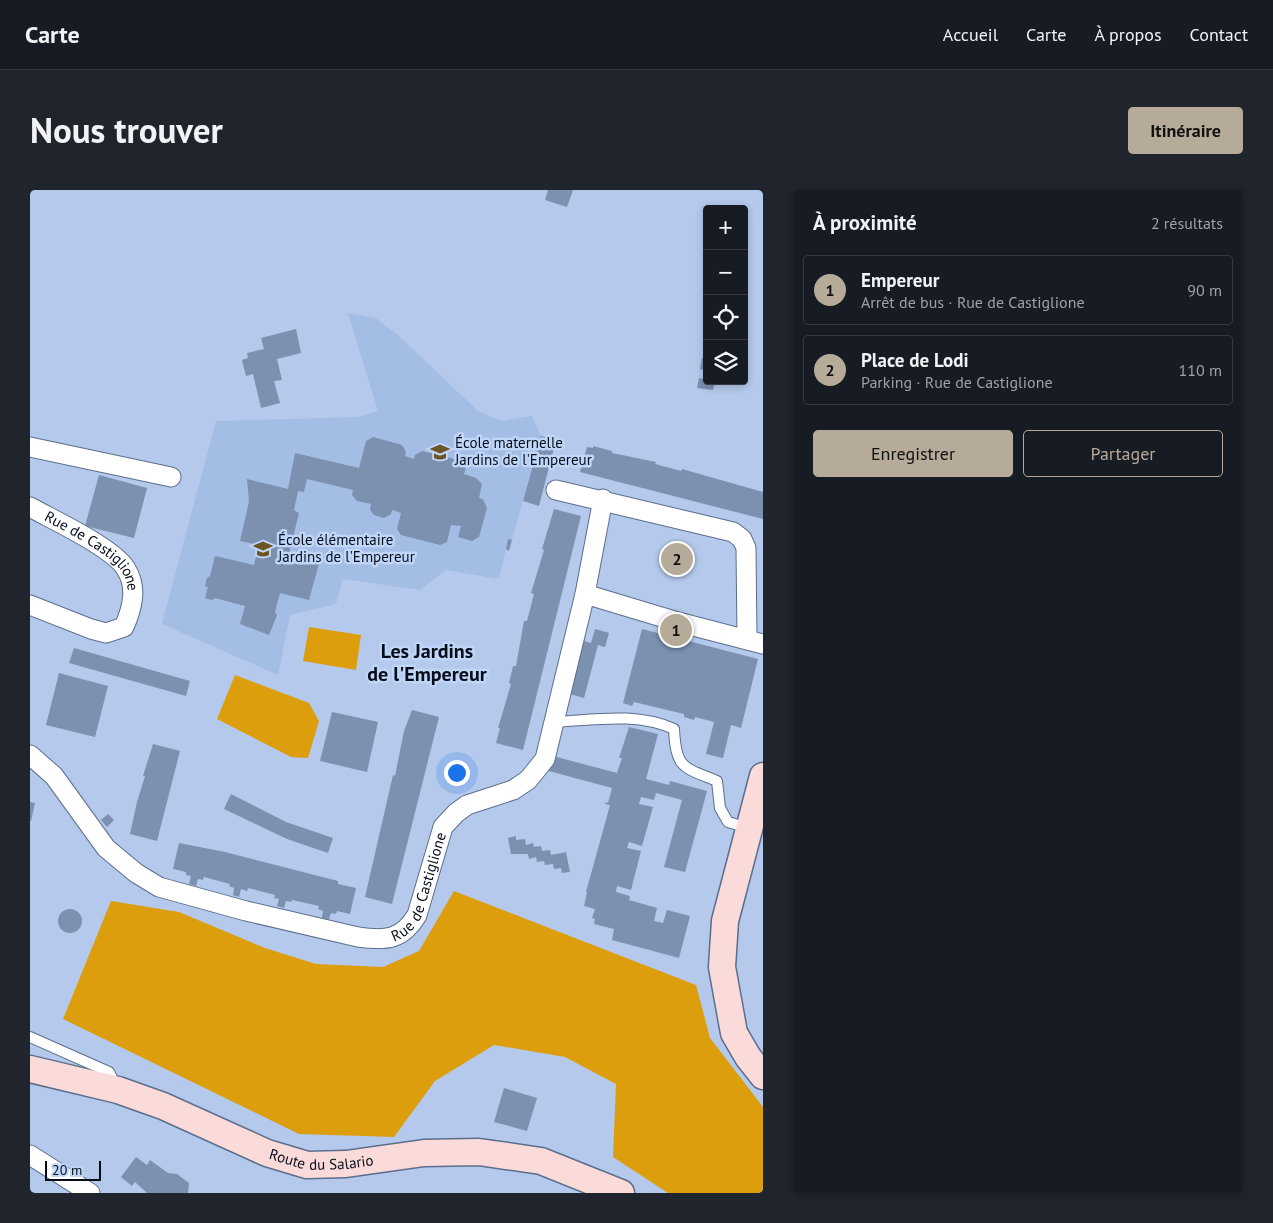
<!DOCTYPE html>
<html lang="fr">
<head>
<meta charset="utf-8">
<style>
  body { margin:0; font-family:"PT Sans",sans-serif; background:#20242c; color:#f1f3f6 }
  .controls { position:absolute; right:15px; top:15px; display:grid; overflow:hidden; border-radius:5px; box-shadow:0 2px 8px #0003 }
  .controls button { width:45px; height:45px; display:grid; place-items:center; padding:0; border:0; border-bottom:1px solid #363941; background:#171b24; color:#f1f3f6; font:25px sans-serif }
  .scale { position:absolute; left:15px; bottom:12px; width:56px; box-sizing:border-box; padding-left:5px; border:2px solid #060d18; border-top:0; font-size:14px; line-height:18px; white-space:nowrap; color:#060d18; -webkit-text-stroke:4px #c0d6f8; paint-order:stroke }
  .you { position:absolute; left:426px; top:582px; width:18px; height:18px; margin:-12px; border:4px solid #fff; border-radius:50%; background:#1a73e8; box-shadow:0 0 0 8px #1a73e833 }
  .badge { display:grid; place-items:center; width:32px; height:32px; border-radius:50%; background:#b6ab98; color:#111; font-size:16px; font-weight:700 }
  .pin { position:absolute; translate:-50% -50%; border:2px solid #fff; box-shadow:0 1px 5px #0006 }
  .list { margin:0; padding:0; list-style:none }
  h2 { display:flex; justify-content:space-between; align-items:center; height:65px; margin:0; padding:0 20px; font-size:21px }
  h2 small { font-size:16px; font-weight:400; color:#9ea1a6 }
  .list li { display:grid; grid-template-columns:32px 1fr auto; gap:15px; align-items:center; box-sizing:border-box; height:70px; margin:0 10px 10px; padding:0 10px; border:1px solid #363941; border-radius:5px }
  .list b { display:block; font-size:19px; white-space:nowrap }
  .list p { margin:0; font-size:16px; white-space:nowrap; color:#9ea1a6 }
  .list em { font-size:16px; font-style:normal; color:#9ea1a6 }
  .actions { display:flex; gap:10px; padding:15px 20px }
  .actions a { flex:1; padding:11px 0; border:1px solid #b6ab98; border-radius:5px; text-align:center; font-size:18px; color:#b6ab98 }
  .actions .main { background:#b6ab98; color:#111 }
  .icon { flex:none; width:28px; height:28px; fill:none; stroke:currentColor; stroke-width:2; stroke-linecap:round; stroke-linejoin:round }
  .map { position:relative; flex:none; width:733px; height:1003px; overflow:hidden; border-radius:5px }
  header { display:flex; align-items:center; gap:30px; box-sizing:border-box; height:70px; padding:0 25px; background:#171b24; border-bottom:1px solid #363941 }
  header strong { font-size:24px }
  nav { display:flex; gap:28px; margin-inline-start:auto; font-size:18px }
  .intro { display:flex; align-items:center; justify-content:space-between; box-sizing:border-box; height:120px; padding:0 30px }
  h1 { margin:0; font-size:35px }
  .button { padding:12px 22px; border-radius:5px; background:#b6ab98; color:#111; font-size:18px; font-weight:700 }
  main { display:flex; gap:30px; padding:0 30px }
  aside { flex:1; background:#171b24; border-radius:5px; box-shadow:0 2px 8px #0003 }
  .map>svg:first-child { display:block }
  .built { fill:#a4bde5 }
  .green { fill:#dc9e0d }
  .building { fill:#7c90b0 }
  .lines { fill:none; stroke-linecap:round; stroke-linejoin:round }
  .service-casing { stroke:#5b6e8c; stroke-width:12 }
  .minor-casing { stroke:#5b6e8c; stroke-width:21 }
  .secondary-casing { stroke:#5b6e8c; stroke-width:29 }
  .service { stroke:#fff; stroke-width:10 }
  .minor { stroke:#fff; stroke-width:19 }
  .secondary { stroke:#fbdada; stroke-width:26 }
  .labels { text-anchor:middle; stroke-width:5; stroke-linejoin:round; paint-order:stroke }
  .poi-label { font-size:15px; fill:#060d18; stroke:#c0d6f8; text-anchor:start }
  .street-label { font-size:15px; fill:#060d18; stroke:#c0d6f8 }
  .district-label { font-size:20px; font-weight:bold; fill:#060d18; stroke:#c0d6f8 }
</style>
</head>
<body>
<header>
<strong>Carte</strong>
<nav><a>Accueil</a><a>Carte</a><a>À propos</a><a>Contact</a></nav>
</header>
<div class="intro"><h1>Nous trouver</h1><a class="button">Itinéraire</a></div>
<main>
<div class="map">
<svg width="733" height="1003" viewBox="0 0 733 1003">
  <rect width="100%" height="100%" fill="#b4c9eb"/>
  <!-- built -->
  <path class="built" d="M318,123L346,128L369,146L448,221L471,231L502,226L511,246L482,350H478L469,389L416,380L390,400L313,389L306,414L260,425L248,485L132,434L186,231L328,227L348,221Z"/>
  <!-- green -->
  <path class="green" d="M279,437L331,445L326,480L273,471Z
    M205,485L279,513L289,531L278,568L261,567L187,529Z
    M424,701L666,795L680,848L733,917V1003H638L583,967L586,894L535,867L464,855L405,891L364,947L269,944L33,829L81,711L149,722L235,758L286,774L353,777L389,761Z"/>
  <!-- building -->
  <path class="building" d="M518,0H543L537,17L515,10Z
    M266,139L271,163L247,169L252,190L244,191L250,213L231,218L223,184L216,186L212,170L218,168L217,163L234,159L231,148Z
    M672,168H677V181L670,179Z
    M669,188L685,191L683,200L667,198Z
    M511,246L526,250L509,316L493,311Z
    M343,247L372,255L376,262L375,266L384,269L385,265L392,261L432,271L436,277L434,284L446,288L452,294L449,308L453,309L457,318L449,347L442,351L428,347L431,336L421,335L417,352L410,355L371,345L367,339L371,323L362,320L361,324L354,328L344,325L340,320L341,314L327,311L322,305L323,300L277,289L274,302L268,301L264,320L269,323L257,372L266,374L269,365L290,370L279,410L250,403L245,422L247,425L239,445L210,434L215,416L185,408L182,410L175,408L178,397L175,396L177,388L180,386L185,366L224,375L229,355L210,351L219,312L217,289L258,299L265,263L329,278L336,251Z
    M563,256L582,261V263L626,272L625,274L651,281L652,279L733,302V329L550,282L557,257L563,258Z
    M69,285L117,298L104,348L55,336Z
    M524,319L551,326L493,560L466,553L470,538H468L481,494L479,493L483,476H486L494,431H497L504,404L501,403L514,360L512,359Z
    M478,349L482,350L479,361L476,359Z
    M565,439L579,443L575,457L568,455L554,508L540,504L554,451L561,453Z
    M612,439L728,469L711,538L701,535L693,568L676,564L684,532L665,527L664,530L654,527V524L604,512L602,516L593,513Z
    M44,458L160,491L156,506L39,473Z
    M29,483L78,496L65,547L16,535Z
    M382,520L409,527L362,714L335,707L363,585L365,586L374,541Z
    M302,522L348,532L337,582L290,571Z
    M599,537L628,544L616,589L639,595L640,591L677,601L655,682L634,677L652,610L626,603L624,610L611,607L609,614L623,617L612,656L599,652L597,658L611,661L601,700L587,696L586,702L600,706L599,710L627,718L624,731L633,733L637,720L660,726L649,768L582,750L584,739L564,734L565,729L562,728L565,719L554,716L557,702H556L580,615L575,614L576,612L578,613L582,598L519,581L523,566L587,583L592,568H589Z
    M123,554L150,561L127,651L100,644L107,612L115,586H113Z
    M201,604L256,632L303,648L298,663L257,649L194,619Z
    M0,612L5,613L1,631H0Z
    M78,624L84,630L77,637L71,630Z
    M486,646V650L495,649L496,655L503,653L504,657L511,656L512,661L520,660L521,665L536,662L540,682L532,683L531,678L524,679L523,674L515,675L514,671L507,672L506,667L499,669L498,664H481L478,648Z
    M149,653L195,662L308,691V694L326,698L320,724L307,721L306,724L301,723L299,729L292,728L293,721L288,719L289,716L262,710L261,712L256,711L254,718L247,716L249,709L244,708L245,705L218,698L217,701L211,699L209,707L203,705L204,698L199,696L200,694L174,687L173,690L168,689L166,696L159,694L161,686L156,685V682L143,679Z
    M28 731a12 12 0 1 1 24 0a12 12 0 1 1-24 0Z
    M474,898L507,908L497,941L464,932Z
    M106,967L117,975L120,970L138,983L147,984L159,993L158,1003H117L105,992L102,996L91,987Z"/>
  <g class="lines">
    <!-- service casing -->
    <g class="service-casing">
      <path id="service" d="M524,532C565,530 606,522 644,539C646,579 653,577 687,591L690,618L698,632L718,638
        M0,847L79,882L86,895"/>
    </g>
    <!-- minor casing -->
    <g class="minor-casing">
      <g id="minor">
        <path d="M0,257L141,287"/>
        <path d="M526,300L703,342L712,349L716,358L717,448"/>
        <path id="s1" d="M0,317C23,330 84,358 96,379C108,398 102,419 94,437L76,443L61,439L0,415"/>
        <path d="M555,404L648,432L733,454"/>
        <path id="s2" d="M0,565L24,586L76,658L106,683L129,697L216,721L328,747C356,751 372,750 387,725L413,637L426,623L437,615L483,600L498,590L515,569L555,404L573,309"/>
        <path d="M0,965L60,1003"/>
      </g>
    </g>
    <!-- secondary casing -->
    <g class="secondary-casing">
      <g id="secondary">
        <path d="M733,586L695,731L692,777L704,843L718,867L733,886"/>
        <path id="s3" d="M0,879L88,900L133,916L237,963L277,975L316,974L394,963L449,962L511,971L591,1003"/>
      </g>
    </g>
    <!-- service -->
    <use href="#service" class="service"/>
    <!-- minor -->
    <use href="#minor" class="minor"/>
    <!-- secondary -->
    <use href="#secondary" class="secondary"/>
  </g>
  <!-- icons -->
  <defs>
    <g id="school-bare" transform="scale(1.5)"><path d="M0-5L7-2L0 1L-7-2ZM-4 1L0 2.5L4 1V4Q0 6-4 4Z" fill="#6d5425" stroke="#c0d6f8" stroke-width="2.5" paint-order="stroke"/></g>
  </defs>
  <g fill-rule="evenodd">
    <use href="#school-bare" x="410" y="262"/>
    <use href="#school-bare" x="233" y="359"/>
  </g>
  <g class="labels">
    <!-- poi labels -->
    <g class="poi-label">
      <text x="425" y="258">École maternelle<tspan x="425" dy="17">Jardins de l'Empereur</tspan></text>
      <text x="248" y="355">École élémentaire<tspan x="248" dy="17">Jardins de l'Empereur</tspan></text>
    </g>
    <!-- street labels -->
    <g class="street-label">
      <text dy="5" stroke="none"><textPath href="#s1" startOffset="78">Rue de Castiglione</textPath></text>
      <text dy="5" stroke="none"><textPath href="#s2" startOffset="486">Rue de Castiglione</textPath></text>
      <text dy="5" stroke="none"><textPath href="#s3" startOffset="308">Route du Salario</textPath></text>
    </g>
    <!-- district labels -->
    <g class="district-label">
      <text x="397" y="468">Les Jardins<tspan x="397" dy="23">de l'Empereur</tspan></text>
    </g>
  </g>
</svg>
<div class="controls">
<button>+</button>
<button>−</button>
<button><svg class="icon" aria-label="locate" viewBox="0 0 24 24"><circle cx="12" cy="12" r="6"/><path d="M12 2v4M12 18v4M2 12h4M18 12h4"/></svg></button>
<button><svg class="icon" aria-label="layers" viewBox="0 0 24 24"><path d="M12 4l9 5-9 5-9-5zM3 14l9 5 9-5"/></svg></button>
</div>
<div class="scale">20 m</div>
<div class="you"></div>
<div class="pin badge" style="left:646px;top:440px">1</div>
<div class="pin badge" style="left:647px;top:369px">2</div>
</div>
<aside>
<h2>À proximité<small>2 résultats</small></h2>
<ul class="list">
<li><span class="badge">1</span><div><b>Empereur</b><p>Arrêt de bus · Rue de Castiglione</p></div><em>90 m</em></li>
<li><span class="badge">2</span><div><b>Place de Lodi</b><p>Parking · Rue de Castiglione</p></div><em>110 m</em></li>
</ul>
<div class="actions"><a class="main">Enregistrer</a><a>Partager</a></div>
</aside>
</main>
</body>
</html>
